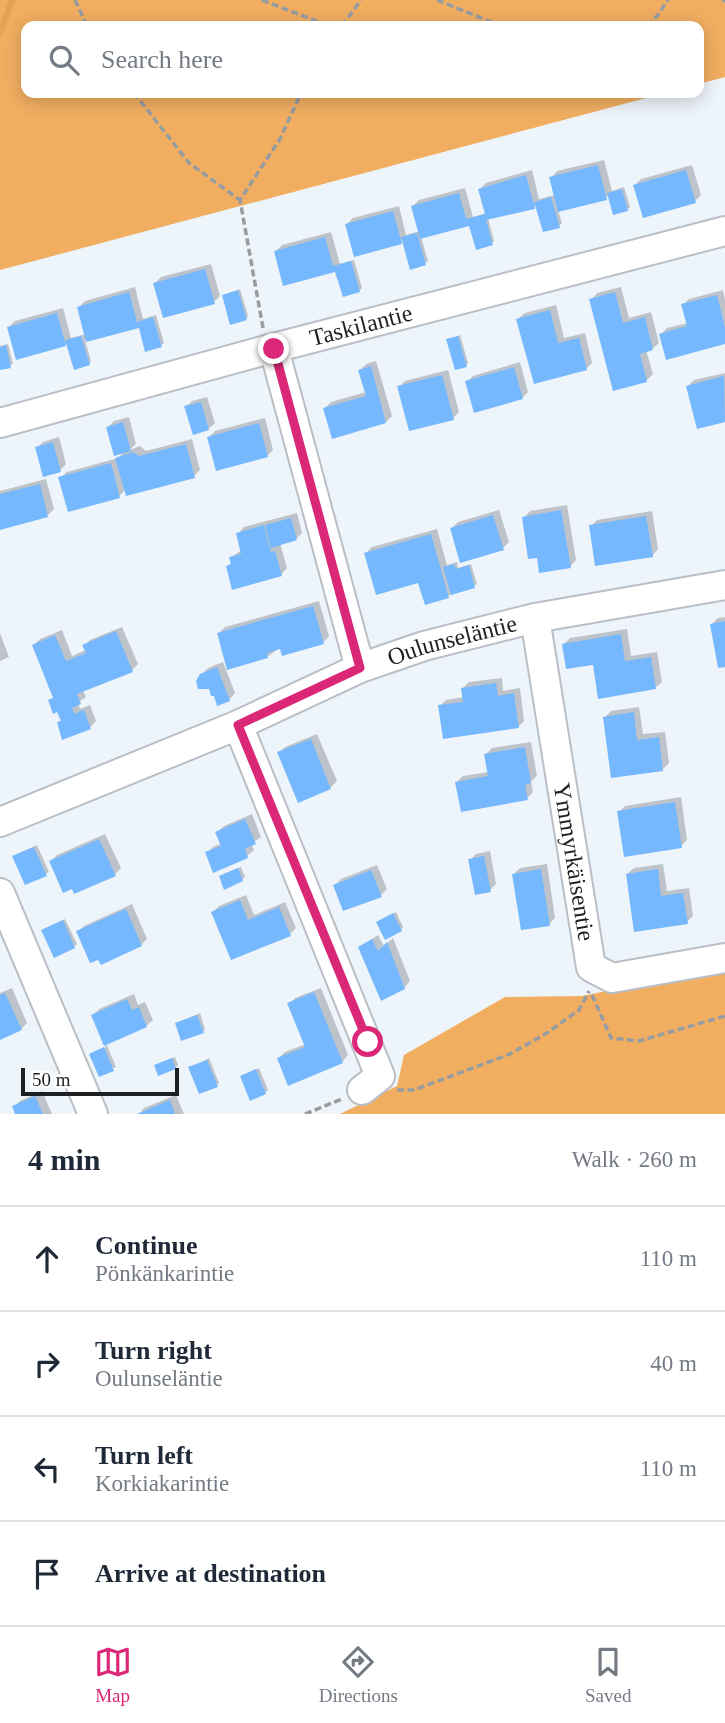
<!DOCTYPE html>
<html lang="en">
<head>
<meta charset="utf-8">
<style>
  body { margin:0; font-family:Georgia,serif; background:#f6f6f7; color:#1f2937 }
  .scale { position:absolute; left:21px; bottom:18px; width:158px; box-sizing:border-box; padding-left:7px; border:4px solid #1d1f22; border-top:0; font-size:19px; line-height:24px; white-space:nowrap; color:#1d1f22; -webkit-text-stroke:5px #fff; paint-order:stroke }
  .stop { position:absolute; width:21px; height:21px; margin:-16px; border:5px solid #db2777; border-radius:50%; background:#fff }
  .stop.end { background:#db2777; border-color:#fff; box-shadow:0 2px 7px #0008 }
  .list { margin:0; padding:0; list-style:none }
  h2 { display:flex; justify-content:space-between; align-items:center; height:91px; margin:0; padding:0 28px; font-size:30px }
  h2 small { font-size:23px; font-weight:400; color:#747a83 }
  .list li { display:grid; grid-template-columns:46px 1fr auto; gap:21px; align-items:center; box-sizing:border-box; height:105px; padding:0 28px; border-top:2px solid #e0e1e3 }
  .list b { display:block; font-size:26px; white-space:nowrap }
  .list p { margin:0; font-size:23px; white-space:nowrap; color:#747a83 }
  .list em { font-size:23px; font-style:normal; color:#747a83 }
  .icon { flex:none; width:38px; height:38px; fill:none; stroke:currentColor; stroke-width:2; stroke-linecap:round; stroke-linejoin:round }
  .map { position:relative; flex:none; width:725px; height:1114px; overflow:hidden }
  .search { position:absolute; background:#fff; box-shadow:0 4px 18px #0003; left:21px; right:21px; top:21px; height:77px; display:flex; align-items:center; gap:18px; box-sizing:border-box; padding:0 24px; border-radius:14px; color:#747a83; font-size:26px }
  .sheet { height:511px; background:#fff }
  nav { display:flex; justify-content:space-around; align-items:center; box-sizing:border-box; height:98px; border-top:2px solid #e0e1e3; background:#fff; font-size:19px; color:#747a83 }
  nav a { display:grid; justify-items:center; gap:4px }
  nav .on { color:#db2777 }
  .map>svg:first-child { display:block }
  .forest { fill:#f1ae61 }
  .shadow { fill:#0003 }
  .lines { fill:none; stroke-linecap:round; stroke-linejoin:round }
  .stream { stroke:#e3a255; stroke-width:6 }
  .building { fill:#76b8fe }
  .minor-casing { stroke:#babfc6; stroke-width:32 }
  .path { stroke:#979ca1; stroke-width:3.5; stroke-dasharray:7 3.5; stroke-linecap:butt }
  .minor { stroke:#fff; stroke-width:28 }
  .route { stroke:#db2777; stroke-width:9 }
  .labels { text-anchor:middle; stroke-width:5; stroke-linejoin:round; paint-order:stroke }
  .street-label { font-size:24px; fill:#1d1f22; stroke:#fff }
</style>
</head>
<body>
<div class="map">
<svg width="725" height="1114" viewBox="0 0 725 1114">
  <rect width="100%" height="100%" fill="#edf4fa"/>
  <!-- forest -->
  <path class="forest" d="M0,0H725V77L699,84V26H26V93H665L0,270Z
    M725,967V1114H340L397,1086L404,1055L505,997L582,996Z"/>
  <!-- shadow -->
  <path class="shadow" d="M604,160L612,191L624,187L630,207L627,210L609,195L606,198L558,210L562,223L559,226L537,205L534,207L488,218L494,241L492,243L470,222L421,237L428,261L425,263L403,240L401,242L347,224L353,218L399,206L406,235L420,231L413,206L419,200L465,188L473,217L486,213L480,189L486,183L532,170L539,199L555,195L551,178L557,171Z
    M692,165L701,195L695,201L635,185L641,179Z
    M331,232L340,264L354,260L362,288L359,291L336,268L276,251L282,245Z
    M211,264L220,296L214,302L155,283L161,277Z
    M135,287L143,319L156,315L164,343L161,345L140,324L85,340L91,361L89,364L68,342L65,345L9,327L15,321L63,308L71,338L86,334L79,307L85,301Z
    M621,287L629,318L651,312L659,343L652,349L646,350L653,374L647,380L614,389L591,300L597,293Z
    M240,289L248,316L246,319L224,296Z
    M723,290L725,300V342L661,334L667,328L688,323L683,305L689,299Z
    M556,305L564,338L585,333L592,363L586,369L518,319L525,313Z
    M460,335L468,363L466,366L448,340Z
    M8,344L13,364L0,369V346Z
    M376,361L392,416L386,422L325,408L331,402L366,392L360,370L366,364Z
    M520,362L528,392L522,398L467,382L473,376Z
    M448,370L459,412L453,418L399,387L405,381Z
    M725,373V420L698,427L688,386L694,380Z
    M207,397L215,423L208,429L186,407L192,401Z
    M129,417L136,444L129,450L140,446L146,451L192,439L200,470L194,476L126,489L119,496L60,478L67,472L118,458L125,451L108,427L114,421Z
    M265,418L273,450L267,456L209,437L215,431Z
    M59,437L66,464L60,470L37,448L43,442Z
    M46,479L54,509L48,515L0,528V491Z
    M567,505L576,560L570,567L538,556L524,518L530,511Z
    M499,510L509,542L503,548L451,529L458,522Z
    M652,511L658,549L652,556L591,526L597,520Z
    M297,513L302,533L296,539L280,543L287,568L281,575L228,566L232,562L231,557L242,550L238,534L244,527Z
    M437,529L447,565L457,562L458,568L471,564L477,584L474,586L448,596L366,553L372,547Z
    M319,601L329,636L323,643L281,647L267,657L219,633L225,627Z
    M725,617V665L712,624L718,618Z
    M122,627L138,664L132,670L83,690L86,697L78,703L80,709L90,705L96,721L90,727L59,722L62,719L50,701L55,696L34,645L40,639L62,630L72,656L86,650L84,646L90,640Z
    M627,629L631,656L657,652L662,682L655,688L594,663L564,644L570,638Z
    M0,633L9,657L0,661Z
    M223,662L235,693L229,700L210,688L201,675L208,668Z
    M502,678L503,691L520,688L524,721L518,727L440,706L446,700L464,697L463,688L469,682Z
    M639,707L643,734L665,732L669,763L663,769L605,717L611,711Z
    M317,734L337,781L330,788L299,800L279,753L285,747Z
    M531,742L537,776L531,781L533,792L527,798L457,782L463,776L489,772L486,754L492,748Z
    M681,797L687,840L681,846L619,812L625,806Z
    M252,814L261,837L251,844L254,850L247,856L207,853L213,847L222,843L217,832L224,826Z
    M105,834L121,868L115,874L73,887L51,861L57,855Z
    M37,845L49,872L46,874L17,854Z
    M490,851L496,884L490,890L470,860L476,854Z
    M547,864L555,918L549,924L514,874L520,868Z
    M663,864L667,891L689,888L693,916L687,922L627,874L634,868Z
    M377,865L387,889L381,895L335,885L341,879Z
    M241,867L245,877L242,880L223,874Z
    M246,895L254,915L285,902L296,928L290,934L213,912L219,906Z
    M132,904L147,939L141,945L78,932L84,926Z
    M396,912L403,927L401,930L378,922Z
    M65,919L77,944L74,947L43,930Z
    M378,935L384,946L393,938L410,981L404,988L360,947Z
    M12,988L27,1023L21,1029L0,1038V993Z
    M321,988L348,1055L342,1062L279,1058L285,1052L306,1044L289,1004L295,998Z
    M134,994L138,1005L145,1002L153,1020L146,1026L106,1043L116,1067L100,1075L91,1054L106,1047L93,1015L99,1009Z
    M200,1013L205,1029L203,1032L177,1023Z
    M175,1057L178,1065L175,1068L156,1066Z
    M209,1058L219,1083L217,1085L190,1068Z
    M259,1068L268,1090L265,1093L242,1076Z
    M42,1091L52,1114H17L14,1107L20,1101Z
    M176,1095L184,1114H139L144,1108Z"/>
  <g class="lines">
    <!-- stream -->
    <path class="stream" d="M0,34L12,0"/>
  </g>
  <!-- building -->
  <path class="building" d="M598,165L607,200L558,212L549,177Z
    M686,170L696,203L643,218L633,185Z
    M526,175L535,209L486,220L493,245L476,250L469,226L420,239L411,206L459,193L466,219L485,214L478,189Z
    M622,189L628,211L613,215L607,193Z
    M551,197L560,228L543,232L534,202Z
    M393,211L402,244L354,257L345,224Z
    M417,233L426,265L410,270L401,237Z
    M325,237L333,266L351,261L360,292L343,297L335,272L283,286L274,251Z
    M205,269L215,304L163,318L153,283Z
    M238,290L247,320L230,325L222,295Z
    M129,292L137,322L153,317L162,347L145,352L139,328L86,342L77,307Z
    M615,292L623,323L645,317L653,350L640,354L647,382L613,391L589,299Z
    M717,295L725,328V344L666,360L659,334L687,326L681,304Z
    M550,310L558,343L579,338L587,370L534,384L516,319Z
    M57,313L66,346L16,360L7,327Z
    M81,336L90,365L74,370L65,340Z
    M458,336L467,367L455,370L446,339Z
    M6,345L11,368L0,370V347Z
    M371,366L386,423L332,439L323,408L366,396L358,370Z
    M514,367L523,399L474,413L465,381Z
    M442,375L454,420L409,431L397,386Z
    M724,376L725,422L697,429L686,386Z
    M201,402L209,430L193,435L184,406Z
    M123,422L131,451L114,456L106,427Z
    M259,423L268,457L216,471L207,437Z
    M53,442L61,472L43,477L35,447Z
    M186,444L195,478L126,496L115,458L133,452L139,456Z
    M111,463L120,498L68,512L58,477Z
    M40,484L48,517L0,530V494Z
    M561,510L571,568L539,573L537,558L528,559L522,517Z
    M493,515L504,550L460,563L450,528Z
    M646,516L653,557L595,566L589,525Z
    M291,518L297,540L271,548L265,525Z
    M264,525L271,552L275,551L282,576L232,590L226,566L231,564L229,557L241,554L236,533Z
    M431,534L449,598L425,605L418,583L376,595L364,553Z
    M454,564L456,569L469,565L475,588L451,595L443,567Z
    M313,606L324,644L282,656L280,649L267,653L268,658L227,670L217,633Z
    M725,621V667L718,668L710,624Z
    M116,631L133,672L77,694L81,704L72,708L74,714L84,710L91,729L62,740L57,722L61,721L57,712L53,714L48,700L53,698L32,645L55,635L66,661L86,653L82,645Z
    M621,634L625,661L651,657L656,689L598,699L593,665L566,669L562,644Z
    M217,667L230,701L217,706L214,696H211L209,689H198L196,681L200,674Z
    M496,683L498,696L514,693L519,728L443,739L438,705L463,702L461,688Z
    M634,712L637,740L659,737L663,771L611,778L603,717Z
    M311,739L331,789L298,803L277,752Z
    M525,747L531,783L525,785L528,800L461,812L455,782L488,776L484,754Z
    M675,802L682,848L624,857L617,811Z
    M245,819L256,844L245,849L248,858L213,873L205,852L221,846L215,832Z
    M99,839L116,876L74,894L72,889L63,893L49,861Z
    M34,847L47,876L25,885L12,856Z
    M484,856L491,892L475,895L468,859Z
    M238,868L243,881L224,890L219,876Z
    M541,869L550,926L521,930L512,874Z
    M658,869L661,896L683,893L688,924L634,932L626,874Z
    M371,870L382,897L343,911L333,885Z
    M240,900L248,920L279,907L291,936L231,960L211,912Z
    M126,909L142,946L101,965L98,960L90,963L76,931Z
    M393,913L402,931L385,940L376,922Z
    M63,920L75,948L54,958L41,930Z
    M372,939L378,951L387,942L405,989L381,1001L358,947Z
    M314,992L343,1063L288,1086L277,1058L305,1047L287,1003Z
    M5,993L22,1030L0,1040V995Z
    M127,999L132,1010L139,1007L147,1027L104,1046L91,1015Z
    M197,1015L204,1033L181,1041L175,1023Z
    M104,1047L114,1071L99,1077L89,1054Z
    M172,1058L176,1069L158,1076L154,1065Z
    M207,1060L218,1087L199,1094L188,1067Z
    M256,1069L266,1094L250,1101L240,1076Z
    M35,1096L43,1114H15L12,1106Z
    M170,1100L175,1114H137Z"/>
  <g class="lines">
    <!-- minor casing -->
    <g class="minor-casing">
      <g id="minor">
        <path d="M274,349L360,668"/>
        <path id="s1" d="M0,423L266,350L725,231"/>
        <path id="s2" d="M535,618L591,967L612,978L725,958"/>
        <path d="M238,725L380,1076L362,1090"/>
        <path id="s3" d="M0,822L238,725L360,668L424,646L535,618L725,585"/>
        <path d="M0,893L93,1114"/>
      </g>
    </g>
    <!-- path -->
    <path class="path" d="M75,0L87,26
      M262,0L329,26
      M437,0L501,26
      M722,0L725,1
      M342,26L361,0
      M647,26L657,16L668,0
      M134,93L189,163L240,200
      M263,328L240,200L280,139L301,93
      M592,995L611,1038L639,1041L725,1016
      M397,1090H414L510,1054L547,1033L579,1010L589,991
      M305,1114L342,1099"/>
    <!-- minor -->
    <use href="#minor" class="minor"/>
  </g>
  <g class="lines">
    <!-- route -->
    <path class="route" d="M274,349L360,668L238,725L368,1042"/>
  </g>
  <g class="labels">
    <!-- street labels -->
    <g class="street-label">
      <text dy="8" stroke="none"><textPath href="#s1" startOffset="374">Taskilantie</textPath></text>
      <text dy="8" stroke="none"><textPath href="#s3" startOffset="488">Oulunseläntie</textPath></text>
      <text dy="8" stroke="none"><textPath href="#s2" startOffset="247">Ymmyrkäisentie</textPath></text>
    </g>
  </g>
</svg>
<div class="scale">50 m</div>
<div class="stop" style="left:368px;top:1042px"></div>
<div class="stop end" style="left:274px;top:349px"></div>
<div class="search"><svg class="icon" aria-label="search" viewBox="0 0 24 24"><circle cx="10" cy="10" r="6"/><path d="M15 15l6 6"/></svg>Search here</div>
</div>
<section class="sheet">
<h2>4 min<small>Walk · 260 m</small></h2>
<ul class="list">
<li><svg class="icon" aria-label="ahead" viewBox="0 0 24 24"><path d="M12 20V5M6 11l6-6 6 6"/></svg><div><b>Continue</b><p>Pönkänkarintie</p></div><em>110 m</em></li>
<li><svg class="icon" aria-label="right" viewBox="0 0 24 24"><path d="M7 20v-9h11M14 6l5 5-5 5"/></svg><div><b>Turn right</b><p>Oulunseläntie</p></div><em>40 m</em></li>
<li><svg class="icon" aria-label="left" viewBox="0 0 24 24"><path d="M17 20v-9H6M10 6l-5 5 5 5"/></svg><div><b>Turn left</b><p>Korkiakarintie</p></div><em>110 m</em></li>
<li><svg class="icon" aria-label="arrive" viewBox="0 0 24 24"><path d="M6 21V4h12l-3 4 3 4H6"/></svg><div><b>Arrive at destination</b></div></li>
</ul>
</section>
<nav>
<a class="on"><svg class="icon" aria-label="map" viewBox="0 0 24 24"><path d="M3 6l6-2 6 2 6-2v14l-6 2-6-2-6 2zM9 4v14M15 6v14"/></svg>Map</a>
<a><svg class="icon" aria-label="directions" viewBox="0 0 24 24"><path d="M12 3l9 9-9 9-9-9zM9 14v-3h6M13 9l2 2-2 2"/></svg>Directions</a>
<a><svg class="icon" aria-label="saved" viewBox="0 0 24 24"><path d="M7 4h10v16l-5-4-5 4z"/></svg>Saved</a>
</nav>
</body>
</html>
